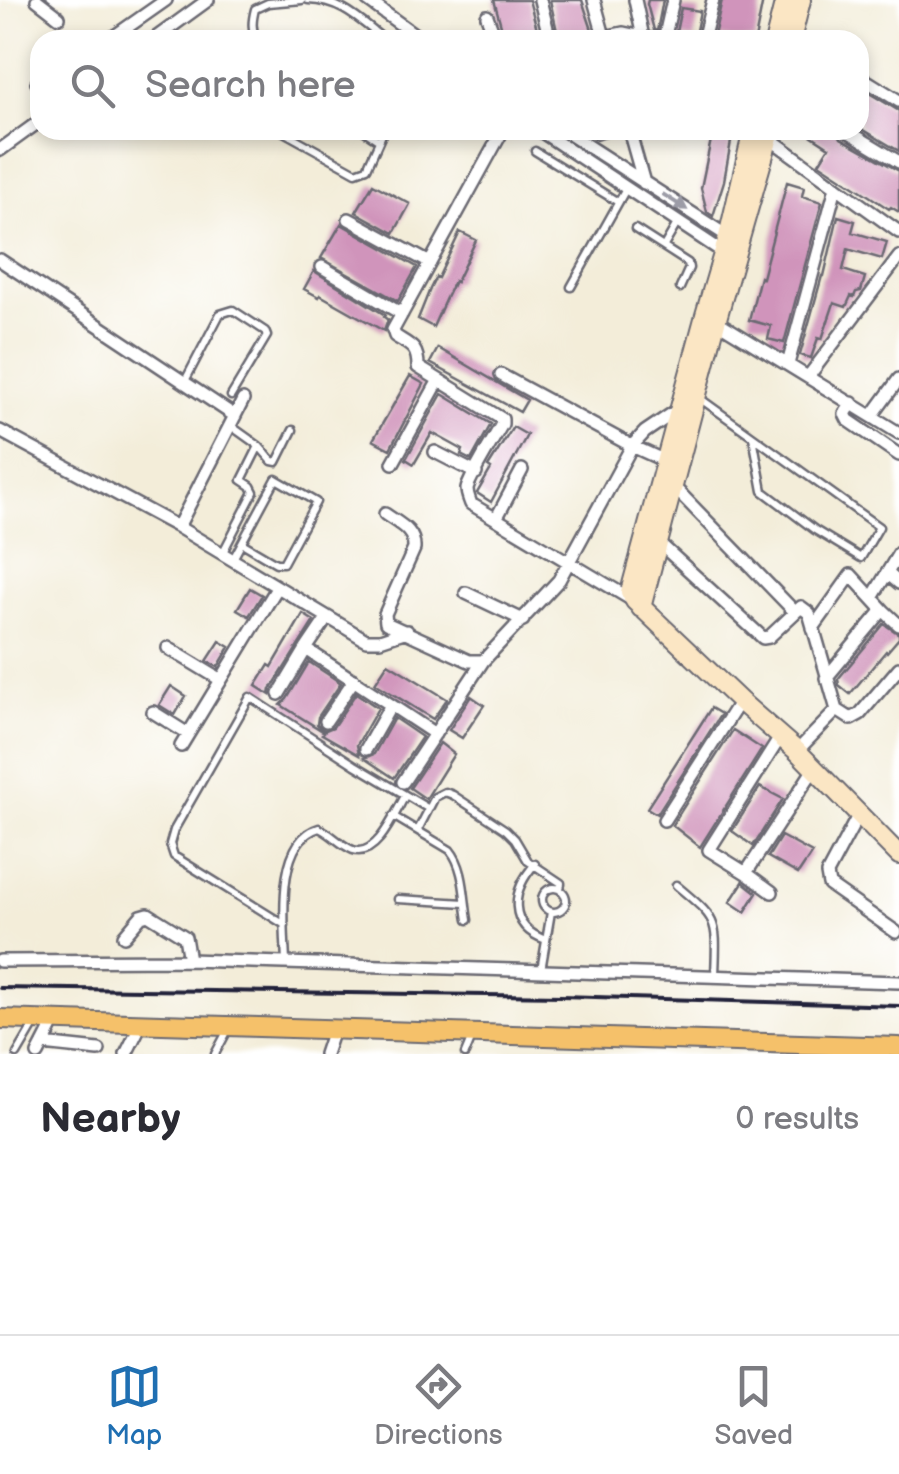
<!DOCTYPE html>
<html lang="en">
<head>
<meta charset="utf-8">
<style>
  body { margin:0; font-family:"Balsamiq Sans",sans-serif; background:#f7f7f7; color:#2b2b33 }
  .list { margin:0; padding:0; list-style:none }
  h2 { display:flex; justify-content:space-between; align-items:center; height:130px; margin:0; padding:0 40px; font-size:42px }
  h2 small { font-size:32px; font-weight:400; color:#7c7c81 }
  .icon { flex:none; width:55px; height:55px; fill:none; stroke:currentColor; stroke-width:2; stroke-linecap:round; stroke-linejoin:round }
  .map { position:relative; flex:none; width:899px; height:1054px; overflow:hidden }
  .search { position:absolute; background:#fff; box-shadow:0 5px 15px #0003; left:30px; right:30px; top:30px; height:110px; display:flex; align-items:center; gap:25px; box-sizing:border-box; padding:0 35px; border-radius:30px; color:#7c7c81; font-size:38px }
  .sheet { height:280px; background:#fff }
  nav { display:flex; justify-content:space-around; align-items:center; box-sizing:border-box; height:140px; border-top:2px solid #e1e1e2; background:#fff; font-size:28px; color:#7c7c81 }
  nav a { display:grid; justify-items:center; gap:5px }
  nav .on { color:#1f6fb2 }
  .map>svg:first-child { display:block }
  .building { fill:#d094bb }
  .lines { fill:none; stroke-linecap:round; stroke-linejoin:round }
  .lane-casing { stroke:#6b6972; stroke-width:11 }
  .street-casing { stroke:#6b6972; stroke-width:16 }
  .secondary-casing { stroke:#6b6972; stroke-width:22 }
  .primary-casing { stroke:#6b6972; stroke-width:22 }
  .lane { stroke:#fff; stroke-width:6 }
  .street { stroke:#fff; stroke-width:11 }
  .secondary { stroke:#fbe6c4; stroke-width:18 }
  .primary { stroke:#f5c16b; stroke-width:18 }
  .rail { stroke:#22223b; stroke-width:4 }
  .oneway { fill:#9c9ca7 }
</style>
</head>
<body>
<div class="map">
<svg width="899" height="1054" viewBox="0 0 899 1054">
  <rect width="100%" height="100%" fill="#fff"/>
  <filter id="ink" filterUnits="userSpaceOnUse"><feTurbulence type="fractalNoise" baseFrequency=".01" numOctaves="2"/><feDisplacementMap in="SourceGraphic" scale="20" xChannelSelector="R" yChannelSelector="G"/><feConvolveMatrix kernelMatrix="1 2 1 2 8 2 1 2 1" color-interpolation-filters="sRGB"/></filter>
  <filter id="wash" filterUnits="userSpaceOnUse"><feTurbulence type="fractalNoise" baseFrequency=".0048" numOctaves="4" result="noise"/><feDisplacementMap in="SourceGraphic" scale="40" xChannelSelector="R" yChannelSelector="G"/><feGaussianBlur stdDeviation="2.25" result="paint"/><feColorMatrix in="noise" values="0 0 0 0 0 0 0 0 0 0 0 0 0 0 0 0 0 1.4 0 .05"/><feComposite in="paint" operator="in"/></filter>
  <g filter="url(#wash)">
    <rect width="100%" height="100%" fill="#f3edd9"/>
    <g id="blocks">
      <!-- building -->
      <path class="building" d="M494,0H529L540,40H505Z
        M550,0H582L592,30L559,40Z
        M648,0H663L657,31L654,30L647,4Z
        M722,0H763L755,40H735L714,36Z
        M681,8L700,11L694,40L675,37Z
        M859,87L899,111V151L859,127Z
        M584,130H620V133L596,140L585,133Z
        M713,130H733L724,181L713,216L707,212L701,188Z
        M803,130H837L841,138L899,171V212L891,207L889,209L819,163L829,147Z
        M787,182L804,187L802,196L822,202L784,343L768,339L771,326L749,320L760,277L762,278Z
        M373,184L410,204L394,233L356,212Z
        M838,216L855,221L852,232L887,242L882,259L848,249L843,270L865,277L861,291L856,292L854,297L851,296L846,307L834,303L822,339L818,338L811,358L800,355L822,276H824Z
        M341,224L417,267L398,301L321,258Z
        M460,232L476,240L456,282L454,281L445,300L433,327L418,319L430,289L436,277L438,278Z
        M314,271L385,315L384,317L388,320L384,331L320,295L319,297L304,289Z
        M438,348L527,400L520,412L430,363Z
        M410,376L424,384L390,449L373,440Z
        M442,394L491,424L471,460L461,455L463,450L432,433L414,464L406,459Z
        M513,427L527,435L491,502L477,493L491,469L488,467Z
        M250,588L262,595L249,616L237,609Z
        M303,614L314,621L271,689L270,695L256,686L269,665L272,667Z
        M884,624L899,634V638L887,652L886,651L850,694L839,685L838,679Z
        M220,641L230,647L218,667L207,661Z
        M309,662L341,683L318,717L317,724L322,729L326,730L333,727L356,693L378,708L357,745L359,755L322,734L324,732L281,705L287,699Z
        M388,663L447,699L433,719L375,683Z
        M171,686L186,696L175,715L159,705Z
        M471,696L484,705L462,738L449,730Z
        M711,708L721,714L657,814L647,808Z
        M394,718L422,737L394,778L364,758L374,754Z
        M733,730L762,749L700,847L672,825Z
        M440,743L454,754L426,799L410,788Z
        M760,787L783,799L753,846L732,831Z
        M781,836L812,853L798,874L768,857Z
        M743,882L757,893L745,912L730,902Z"/>
    </g>
  </g>
  <g filter="url(#ink)">
    <use href="#blocks" fill-opacity="0" stroke="#6b6972" stroke-width="2.5"/>
    <g class="lines">
      <!-- lane casing -->
      <g class="lane-casing">
        <path id="lane" d="M308,0C342,1 359,20 385,40
          M257,40C251,29 252,21 255,9L268,3L302,0
          M280,130L356,172L367,168L384,130
          M363,130L378,140
          M535,151L618,202
          M635,229L688,263L689,268L680,288
          M664,246L678,222
          M571,287L626,189
          M185,381L220,314L233,310L265,331L267,336L231,396
          M698,397L879,527L861,558L815,530L763,491L753,437
          M259,446L272,461L277,462L293,430
          M222,554L254,492L251,486L242,480L259,446L231,426
          M233,559L276,479L316,502L283,563H276L242,543
          M393,816L450,850C465,868 464,898 468,920
          M418,830L435,797L445,792L453,795L506,830L515,839L528,861L561,883L560,890
          M535,864C511,891 507,926 546,940
          M676,885C719,921 717,919 715,975
          M542 900a12 12 0 1 1 24 0a12 12 0 1 1-24 0Z
          M398,899L465,903
          M285,925L174,856L170,844L174,830L250,697L355,765L429,809
          M286,963C285,927 274,841 319,828C331,833 340,845 353,850C377,858 395,813 405,796
          M541,970L551,912
          M17,1054L34,1025
          M215,1054L229,1028
          M465,1054L472,1037"/>
      </g>
      <!-- street casing -->
      <g class="street-casing">
        <path id="street" d="M37,0L59,17
          M367,0L422,40
          M540,0L550,40
          M594,0L605,40
          M635,0L643,37
          M487,16L496,40
          M109,40L166,0
          M153,40L208,0
          M590,40L623,33L656,40
          M664,40L673,0
          M703,40L713,0
          M859,76L899,101
          M37,83L40,82
          M503,130L393,330L395,336C411,346 418,347 418,367L502,419V424C496,435 468,480 467,489C467,495 469,498 471,504L634,601
          M539,130L726,254
          M563,130L732,239
          M629,130L644,183
          M846,130L899,162
          M769,138L899,232
          M0,150L40,121
          M349,219L430,263
          M0,260L235,416
          M322,267L402,314
          M713,319L899,433
          M788,364L836,187
          M501,375L632,446L665,461
          M808,377L899,257
          M243,400L178,527L366,640H380L407,631
          M852,403L845,414L848,420L899,455
          M872,416L899,379
          M0,431L178,527
          M435,452L476,473
          M393,463L439,380
          M673,486L794,611
          M385,514C399,524 415,530 414,549L385,614L386,623L469,661H483
          M496,519L522,470
          M658,542L763,638L769,637L801,607L809,613L837,710L797,751
          M887,573L899,583
          M466,593L523,620
          M872,598L899,553
          M327,618L306,649L435,734
          M813,628L851,575L883,610
          M168,648L221,680
          M826,678L883,610L899,625
          M279,694L306,649
          M837,710L851,719L860,714L899,668
          M153,712L188,734
          M326,721L354,680
          M781,736L709,850L746,873L814,769
          M181,746L277,588
          M366,749L391,705
          M403,782L483,661L559,580L632,446L645,432L679,409
          M859,814L827,874L829,885L896,932
          M664,820L740,701
          M746,873L772,892
          M124,936L141,916L148,914L185,937L189,960
          M0,961L189,960L899,982
          M43,1044L99,1050
          M38,1054L55,1021
          M126,1054L141,1024
          M325,1054L333,1030"/>
      </g>
      <!-- secondary casing -->
      <g class="secondary-casing">
        <path id="secondary" d="M775,40L785,0
          M791,40L801,0
          M753,130L728,237L705,315L630,592L635,601L740,701L797,751L899,855
          M641,608L716,322L771,130"/>
      </g>
      <!-- primary casing -->
      <g class="primary-casing">
        <path id="primary" d="M0,1019L899,1047"/>
      </g>
      <!-- lane -->
      <use href="#lane" class="lane"/>
      <!-- street -->
      <use href="#street" class="street"/>
      <!-- secondary -->
      <use href="#secondary" class="secondary"/>
      <!-- primary -->
      <use href="#primary" class="primary"/>
      <!-- rail -->
      <path class="rail" d="M0,988L561,996L899,1006"/>
    </g>
    <!-- one-way arrows -->
    <defs><path id="oneway-solid" d="M-6-.8H1V-3.2L6.5 0L1 3.2V.8H-6Z" transform="scale(2.5)"/></defs>
    <use class="oneway" href="#oneway-solid" transform="translate(675 202) rotate(33)"/>
  </g>
</svg>
<div class="search"><svg class="icon" aria-label="search" viewBox="0 0 24 24"><circle cx="10" cy="10" r="6"/><path d="M15 15l6 6"/></svg>Search here</div>
</div>
<section class="sheet">
<h2>Nearby<small>0 results</small></h2>
<ul class="list">
</ul>
</section>
<nav>
<a class="on"><svg class="icon" aria-label="map" viewBox="0 0 24 24"><path d="M3 6l6-2 6 2 6-2v14l-6 2-6-2-6 2zM9 4v14M15 6v14"/></svg>Map</a>
<a><svg class="icon" aria-label="directions" viewBox="0 0 24 24"><path d="M12 3l9 9-9 9-9-9zM9 14v-3h6M13 9l2 2-2 2"/></svg>Directions</a>
<a><svg class="icon" aria-label="saved" viewBox="0 0 24 24"><path d="M7 4h10v16l-5-4-5 4z"/></svg>Saved</a>
</nav>
</body>
</html>
